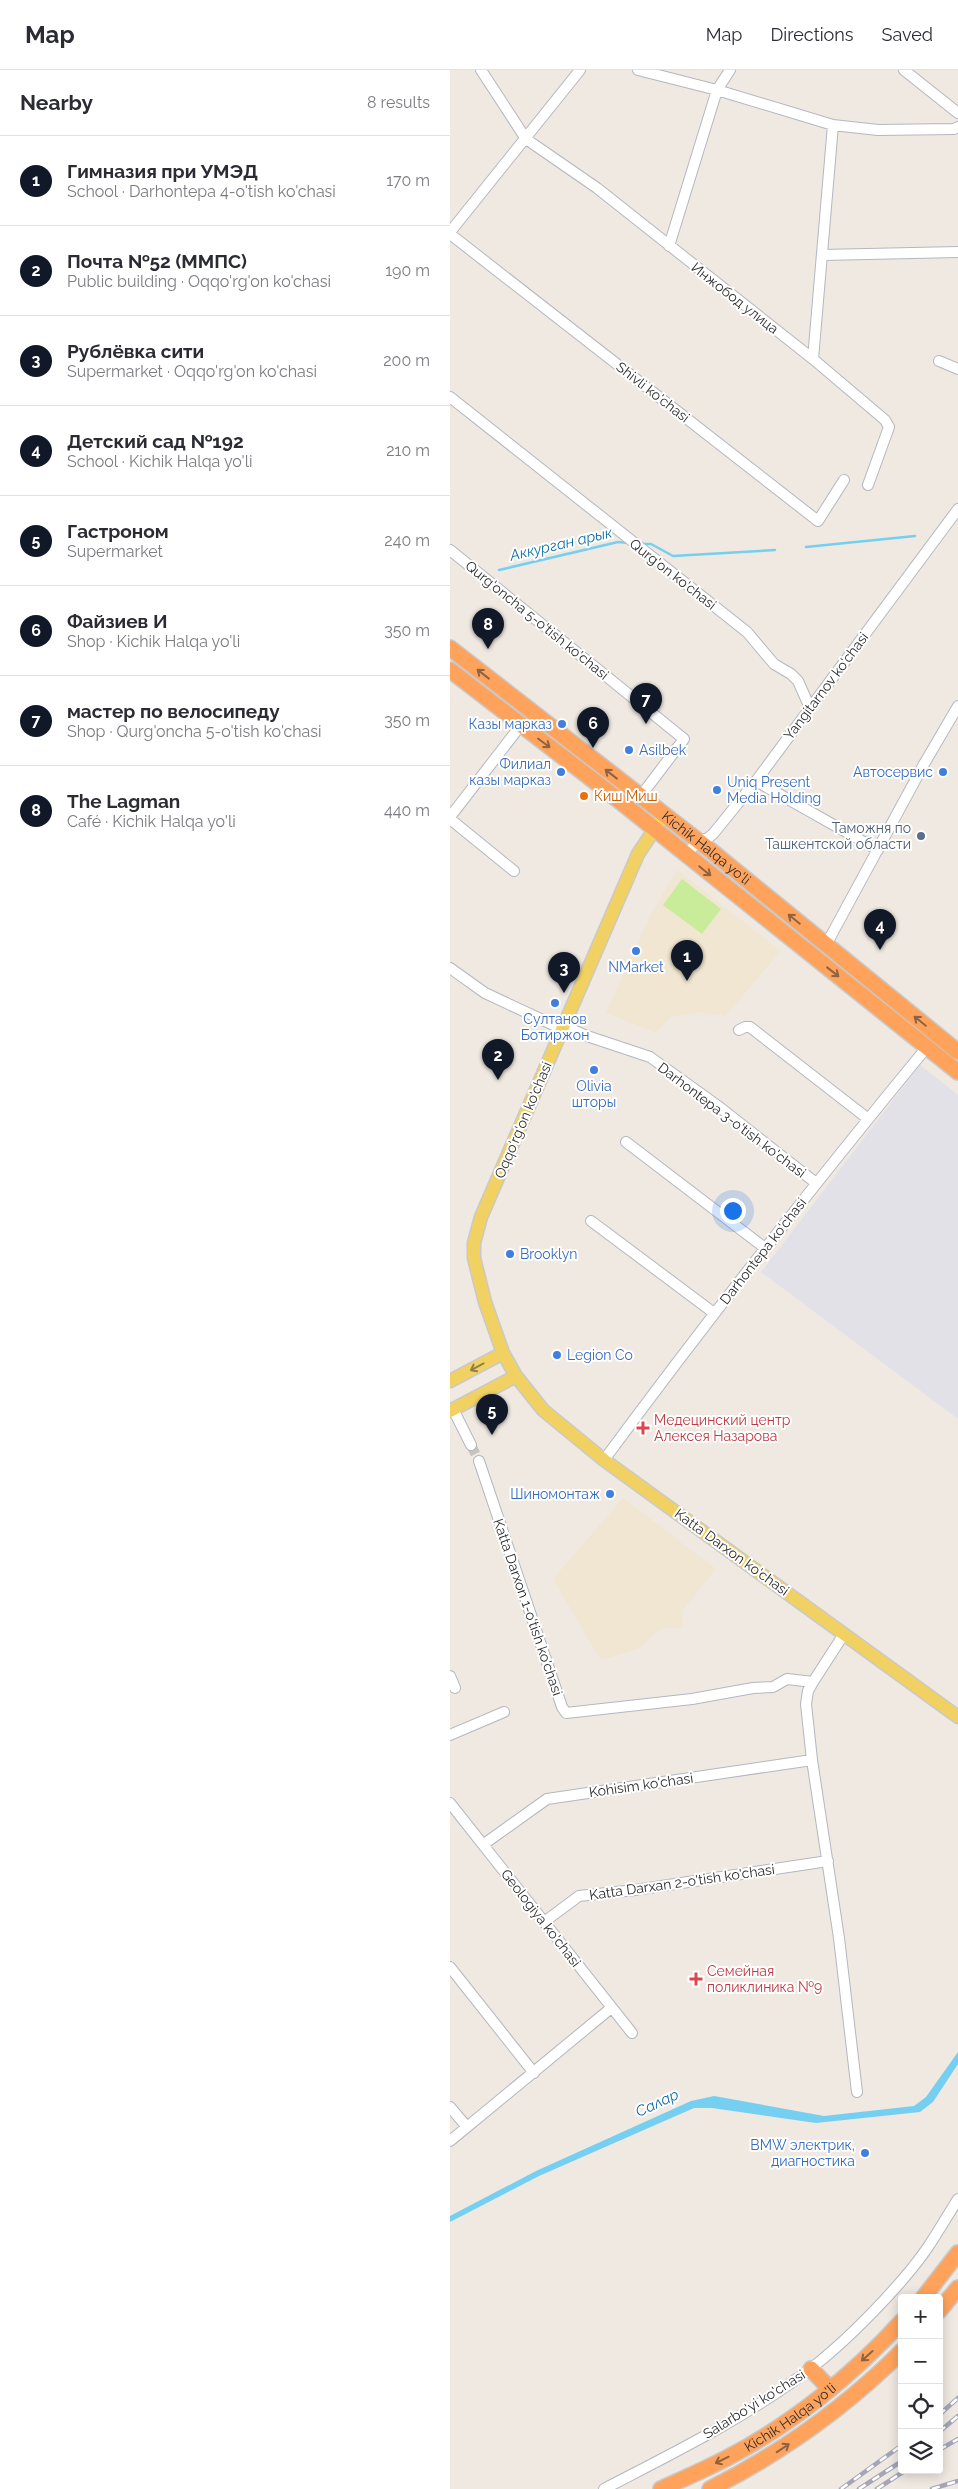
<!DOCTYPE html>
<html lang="en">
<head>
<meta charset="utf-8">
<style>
  body { margin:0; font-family:Raleway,sans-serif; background:#f2f2f3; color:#2b2b33 }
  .controls { position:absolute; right:15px; bottom:15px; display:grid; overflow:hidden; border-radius:5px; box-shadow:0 2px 12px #0003 }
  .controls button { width:45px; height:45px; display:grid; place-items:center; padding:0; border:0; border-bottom:1px solid #e1e1e2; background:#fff; color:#2b2b33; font:25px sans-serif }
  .you { position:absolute; left:282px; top:1140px; width:18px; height:18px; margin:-12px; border:4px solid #fff; border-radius:50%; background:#1a73e8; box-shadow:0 0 0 8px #1a73e833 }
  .badge { display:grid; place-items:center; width:32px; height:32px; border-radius:50%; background:#111827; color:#fff; font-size:16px; font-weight:700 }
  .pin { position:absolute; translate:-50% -41px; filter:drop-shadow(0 1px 2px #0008) }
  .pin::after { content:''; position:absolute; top:26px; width:18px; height:15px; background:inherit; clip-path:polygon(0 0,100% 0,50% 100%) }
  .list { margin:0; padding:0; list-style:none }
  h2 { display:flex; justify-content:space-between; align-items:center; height:65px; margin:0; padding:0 20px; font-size:21px }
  h2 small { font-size:16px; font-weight:400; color:#7c7c81 }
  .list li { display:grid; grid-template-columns:32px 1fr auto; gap:15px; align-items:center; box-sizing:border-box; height:90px; padding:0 20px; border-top:1px solid #e1e1e2 }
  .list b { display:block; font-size:19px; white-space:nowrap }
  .list p { margin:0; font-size:16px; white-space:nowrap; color:#7c7c81 }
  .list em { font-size:16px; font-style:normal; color:#7c7c81 }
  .icon { flex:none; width:28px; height:28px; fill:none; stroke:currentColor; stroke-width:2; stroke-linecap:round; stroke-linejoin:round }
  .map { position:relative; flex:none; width:508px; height:2419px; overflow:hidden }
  header { display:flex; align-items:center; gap:30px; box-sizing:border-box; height:70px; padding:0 25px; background:#fff; border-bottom:1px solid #e1e1e2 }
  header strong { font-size:24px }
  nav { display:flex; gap:28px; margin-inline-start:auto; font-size:18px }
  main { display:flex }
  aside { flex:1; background:#fff }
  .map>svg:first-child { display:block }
  .industrial { fill:#e3e1e8 }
  .education { fill:#f0e6d1 }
  .pitch { fill:#c9ec9a }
  .water { fill:#75cff0 }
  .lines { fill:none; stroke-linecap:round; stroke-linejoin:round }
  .stream { stroke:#75cff0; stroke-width:2.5 }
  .minor-tunnel { stroke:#c8c4bd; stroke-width:10; stroke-dasharray:10 5; stroke-linecap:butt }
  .minor-casing { stroke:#b4b7c1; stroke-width:12 }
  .major-casing { stroke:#c9c9c9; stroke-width:15 }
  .highway-casing { stroke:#c9c9c9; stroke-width:18 }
  .minor { stroke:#fff; stroke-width:10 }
  .major { stroke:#f2d163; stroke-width:12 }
  .highway { stroke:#ffa35c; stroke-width:15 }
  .rail-casing { stroke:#a3a6b8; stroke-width:4.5 }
  .rail { stroke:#fff; stroke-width:2.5; stroke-dasharray:8; stroke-linecap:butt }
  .oneway { stroke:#8c6343 }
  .oneway2 { stroke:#908048 }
  .shop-dot { fill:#3f7fe0; stroke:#fff; stroke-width:2 }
  .food-dot { fill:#e8710a; stroke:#fff; stroke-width:2 }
  .service-dot { fill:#5c6f8a; stroke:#fff; stroke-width:2 }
  .health-dot { fill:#e0444e; stroke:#fff; stroke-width:2 }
  .labels { text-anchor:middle; stroke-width:4; stroke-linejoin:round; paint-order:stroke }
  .street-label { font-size:14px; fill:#2e2e2e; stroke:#fff }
  .shop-label { font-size:14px; fill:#366cbe; stroke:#fff; text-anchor:end }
  .food-label { font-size:14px; fill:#c56008; stroke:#fff; text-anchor:start }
  .service-label { font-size:14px; fill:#4e5e75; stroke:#fff; text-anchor:end }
  .health-label { font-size:14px; fill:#be3a42; stroke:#fff; text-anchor:start }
  .water-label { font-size:15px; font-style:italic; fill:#0d6fa3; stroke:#fff }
</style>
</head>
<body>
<header>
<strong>Map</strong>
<nav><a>Map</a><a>Directions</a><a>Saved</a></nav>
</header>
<main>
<aside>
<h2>Nearby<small>8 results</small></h2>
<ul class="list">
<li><span class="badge">1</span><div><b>Гимназия при УМЭД</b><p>School · Darhontepa 4-o'tish ko'chasi</p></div><em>170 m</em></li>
<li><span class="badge">2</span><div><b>Почта №52 (ММПС)</b><p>Public building · Oqqo'rg'on ko'chasi</p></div><em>190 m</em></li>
<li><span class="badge">3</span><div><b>Рублёвка сити</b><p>Supermarket · Oqqo'rg'on ko'chasi</p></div><em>200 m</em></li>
<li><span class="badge">4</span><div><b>Детский сад №192</b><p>School · Kichik Halqa yo'li</p></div><em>210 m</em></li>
<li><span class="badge">5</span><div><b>Гастроном</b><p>Supermarket</p></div><em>240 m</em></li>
<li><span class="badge">6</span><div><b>Файзиев И</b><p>Shop · Kichik Halqa yo'li</p></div><em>350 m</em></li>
<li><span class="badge">7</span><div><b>мастер по велосипеду</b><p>Shop · Qurg'oncha 5-o'tish ko'chasi</p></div><em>350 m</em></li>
<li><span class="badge">8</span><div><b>The Lagman</b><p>Café · Kichik Halqa yo'li</p></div><em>440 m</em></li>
</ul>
</aside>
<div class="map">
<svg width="508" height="2419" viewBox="0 0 508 2419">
  <rect width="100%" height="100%" fill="#efe9e1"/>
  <!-- industrial -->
  <path class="industrial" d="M470,995L508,1025V1349L311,1202Z"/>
  <!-- education -->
  <path class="education" d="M227,800L331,881L275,946L251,942L220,947L206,963L156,943L202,842Z
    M173,1428L266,1499L232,1541L233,1557L210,1559L188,1579L151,1590L103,1509Z"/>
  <!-- pitch -->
  <path class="pitch" d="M232,809L271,839L252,864L213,835Z"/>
  <!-- water -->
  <path class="water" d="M508,1982V1994L483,2032L470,2042L366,2053L262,2038H244L89,2106L0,2152V2146L86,2101L241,2031L264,2026L374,2046L464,2036L476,2027Z"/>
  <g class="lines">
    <!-- stream -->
    <path class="stream" d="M192,474H201L223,486L325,480
      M356,477L465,466
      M49,500L168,472L179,473"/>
    <!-- minor-tunnel -->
    <path class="minor-tunnel" d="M21,1375L29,1391"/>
    <!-- minor casing -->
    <g class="minor-casing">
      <path id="minor" d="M31,0L76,69L147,118L363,289L435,350L439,357L418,415
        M188,0L267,20L383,55L428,60L504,59L508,57
        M454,0L508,43
        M0,162L130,0
        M0,164L368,451L394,410
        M219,176L267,20L280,0
        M372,185L508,182
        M363,289L383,55
        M489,291L508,299
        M0,327L297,562L324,594L341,604L348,611L360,638
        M0,480L234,669L190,727
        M306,711L428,780
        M0,747L71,655
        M0,749L64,801
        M235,785L249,771L258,768L263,764L306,711L508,439
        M376,875L474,694L508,636
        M0,898L35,923L112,959
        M114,956L137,966L200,987L268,1036L366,1113
        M289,960L295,957H300L417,1048
        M176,1072L315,1178
        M141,1151L264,1243
        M3,1339L21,1375
        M154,1390C258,1249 366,1112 477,977
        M29,1391L112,1637L116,1643L242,1629L303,1618L323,1617L337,1609L363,1612
        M394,1564L363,1612L358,1621L356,1634L362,1690L389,1868L407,2022
        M0,1606L5,1618
        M0,1665L54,1642
        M0,1733L182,1963
        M34,1774L97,1729L362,1690
        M94,1852L129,1826L185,1820L378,1791
        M0,1897L84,2003
        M0,2037L17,2057
        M0,2071L160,1939
        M154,2419C223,2383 297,2347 360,2299C396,2272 452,2215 478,2177C488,2162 498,2145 508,2129"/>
    </g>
    <!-- major casing -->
    <g class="major-casing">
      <path id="major" d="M214,745L188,784L31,1147L24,1173V1188L35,1232L53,1283L66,1306L93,1340L154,1390L508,1647
        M0,1311L53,1283
        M0,1341L66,1306"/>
    </g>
    <!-- highway casing -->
    <g class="highway-casing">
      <g id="highway">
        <path id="s1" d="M0,578L260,780L508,982"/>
        <path d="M0,600L156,720L508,1002"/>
        <path d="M473,2228L508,2183"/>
        <path d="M489,2241L508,2218"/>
        <path d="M361,2299L380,2319"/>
        <path id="s2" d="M211,2419C233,2409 256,2399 277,2388C342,2354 403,2305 452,2251"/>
        <path d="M260,2419C331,2383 395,2338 452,2281"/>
      </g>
    </g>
    <!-- minor -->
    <use href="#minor" class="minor"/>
    <!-- major -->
    <use href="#major" class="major"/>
    <!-- highway -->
    <use href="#highway" class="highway"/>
    <!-- rail casing -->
    <g class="rail-casing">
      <path id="rail" d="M489,2345L508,2328
        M489,2362L508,2346
        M489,2380L508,2369
        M391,2419L452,2375
        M409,2419L452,2391
        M427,2419L456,2400
        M482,2419L508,2411"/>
    </g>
    <!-- rail -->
    <use href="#rail" class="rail"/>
  </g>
  <!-- one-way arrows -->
  <defs><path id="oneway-shaft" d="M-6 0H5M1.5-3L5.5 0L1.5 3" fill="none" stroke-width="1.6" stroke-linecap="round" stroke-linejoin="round" transform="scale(1.25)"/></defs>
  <g class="oneway">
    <use href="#oneway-shaft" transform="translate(33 604) rotate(-142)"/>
    <use href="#oneway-shaft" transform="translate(94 673) rotate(37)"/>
    <use href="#oneway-shaft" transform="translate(161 704) rotate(-142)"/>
    <use href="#oneway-shaft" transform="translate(255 801) rotate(39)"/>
    <use href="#oneway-shaft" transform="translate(344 849) rotate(-141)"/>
    <use href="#oneway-shaft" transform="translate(383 902) rotate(38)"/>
    <use href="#oneway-shaft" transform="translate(470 951) rotate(-141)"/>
    <use href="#oneway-shaft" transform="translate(417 2286) rotate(138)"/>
    <use href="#oneway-shaft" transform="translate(333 2378) rotate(-33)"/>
    <use href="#oneway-shaft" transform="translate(272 2390) rotate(154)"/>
  </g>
  <use class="oneway2" href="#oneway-shaft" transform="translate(27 1297) rotate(152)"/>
  <!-- markers -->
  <g class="shop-dot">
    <circle cx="112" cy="654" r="5"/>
    <circle cx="179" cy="680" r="5"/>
    <circle cx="111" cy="702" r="5"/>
    <circle cx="493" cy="702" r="5"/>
    <circle cx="267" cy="720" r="5"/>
    <circle cx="186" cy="881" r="5"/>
    <circle cx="105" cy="933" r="5"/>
    <circle cx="144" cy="1000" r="5"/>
    <circle cx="60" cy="1184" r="5"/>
    <circle cx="107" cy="1285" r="5"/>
    <circle cx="160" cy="1424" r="5"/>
    <circle cx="415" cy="2083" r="5"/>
  </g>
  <circle class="food-dot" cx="134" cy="726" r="5"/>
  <circle class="service-dot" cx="471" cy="766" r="5"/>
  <g class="health-dot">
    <path d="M190.5 1350.5h5v5h5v5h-5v5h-5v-5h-5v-5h5z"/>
    <path d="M243.5 1901.5h5v5h5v5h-5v5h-5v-5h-5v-5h5z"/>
  </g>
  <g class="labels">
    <!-- street labels -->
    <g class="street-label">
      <text transform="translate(285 228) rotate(38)" y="5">Инжобод улица</text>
      <text transform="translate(203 322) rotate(38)" y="5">Shivli ko'chasi</text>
      <text transform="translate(223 504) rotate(38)" y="5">Qurg'on ko'chasi</text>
      <text transform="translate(87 550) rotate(39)" y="5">Qurg'oncha 5-o'tish ko'chasi</text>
      <text transform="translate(376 616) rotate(-53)" y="5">Yangitarnov ko'chasi</text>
      <text dy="5" stroke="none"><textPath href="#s1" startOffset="325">Kichik Halqa yo'li</textPath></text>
      <text transform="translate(73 1050) rotate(-67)" y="5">Oqqo'rg'on ko'chasi</text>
      <text transform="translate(282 1050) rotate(37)" y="5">Darhontepa 3-o'tish ko'chasi</text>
      <text transform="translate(313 1181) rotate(-52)" y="5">Darhontepa ko'chasi</text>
      <text transform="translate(282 1482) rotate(36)" y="5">Katta Darxon ko'chasi</text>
      <text transform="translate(78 1537) rotate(71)" y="5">Katta Darxon 1-o'tish ko'chasi</text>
      <text transform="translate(191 1715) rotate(-8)" y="5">Kohisim ko'chasi</text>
      <text transform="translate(232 1812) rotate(-8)" y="5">Katta Darxan 2-o'tish ko'chasi</text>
      <text transform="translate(91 1848) rotate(52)" y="5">Geologiya ko'chasi</text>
      <text transform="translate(304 2334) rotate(-32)" y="5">Salarbo'yi ko'chasi</text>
      <text dy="5" stroke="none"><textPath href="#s2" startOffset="148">Kichik Halqa yo'li</textPath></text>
    </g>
    <!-- shop labels -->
    <g class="shop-label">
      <text x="102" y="659">Казы марказ</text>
      <text x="189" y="685" text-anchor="start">Asilbek</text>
      <text x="101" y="699">Филиал<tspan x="101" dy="16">казы марказ</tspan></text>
      <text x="483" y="707">Автосервис</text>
      <text x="277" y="717" text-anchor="start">Uniq Present<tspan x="277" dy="16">Media Holding</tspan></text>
      <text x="186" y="902" text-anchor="middle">NMarket</text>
      <text x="105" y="954" text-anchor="middle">Султанов<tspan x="105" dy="16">Ботиржон</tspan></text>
      <text x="144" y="1021" text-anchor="middle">Olivia<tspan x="144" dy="16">шторы</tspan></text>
      <text x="70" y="1189" text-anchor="start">Brooklyn</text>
      <text x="117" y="1290" text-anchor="start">Legion Co</text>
      <text x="150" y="1429">Шиномонтаж</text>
      <text x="405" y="2080">BMW электрик,<tspan x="405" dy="16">диагностика</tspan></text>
    </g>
    <!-- food labels -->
    <g class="food-label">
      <text x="144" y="731">Киш Миш</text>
    </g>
    <!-- service labels -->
    <g class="service-label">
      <text x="461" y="763">Таможня по<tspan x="461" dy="16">Ташкентской области</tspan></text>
    </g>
    <!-- health labels -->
    <g class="health-label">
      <text x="204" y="1355">Медецинский центр<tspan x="204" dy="16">Алексея Назарова</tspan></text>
      <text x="257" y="1906">Семейная<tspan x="257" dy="16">поликлиника №9</tspan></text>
    </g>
    <!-- water labels -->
    <g class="water-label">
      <text transform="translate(111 474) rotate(-13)" y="5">Аккурган арык</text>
      <text transform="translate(207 2033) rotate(-25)" y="5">Салар</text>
    </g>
  </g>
</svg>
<div class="controls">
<button>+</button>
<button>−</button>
<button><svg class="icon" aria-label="locate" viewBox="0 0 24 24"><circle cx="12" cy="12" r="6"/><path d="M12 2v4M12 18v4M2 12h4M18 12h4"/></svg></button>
<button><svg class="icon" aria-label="layers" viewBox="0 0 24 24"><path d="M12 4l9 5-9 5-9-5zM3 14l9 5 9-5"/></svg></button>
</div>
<div class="you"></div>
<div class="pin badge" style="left:237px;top:911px">1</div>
<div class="pin badge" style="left:48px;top:1010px">2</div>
<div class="pin badge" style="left:114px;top:923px">3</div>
<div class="pin badge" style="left:430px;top:880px">4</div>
<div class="pin badge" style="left:42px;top:1365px">5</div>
<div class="pin badge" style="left:143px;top:678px">6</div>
<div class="pin badge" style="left:196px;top:654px">7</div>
<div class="pin badge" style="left:38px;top:579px">8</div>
</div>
</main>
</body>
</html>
